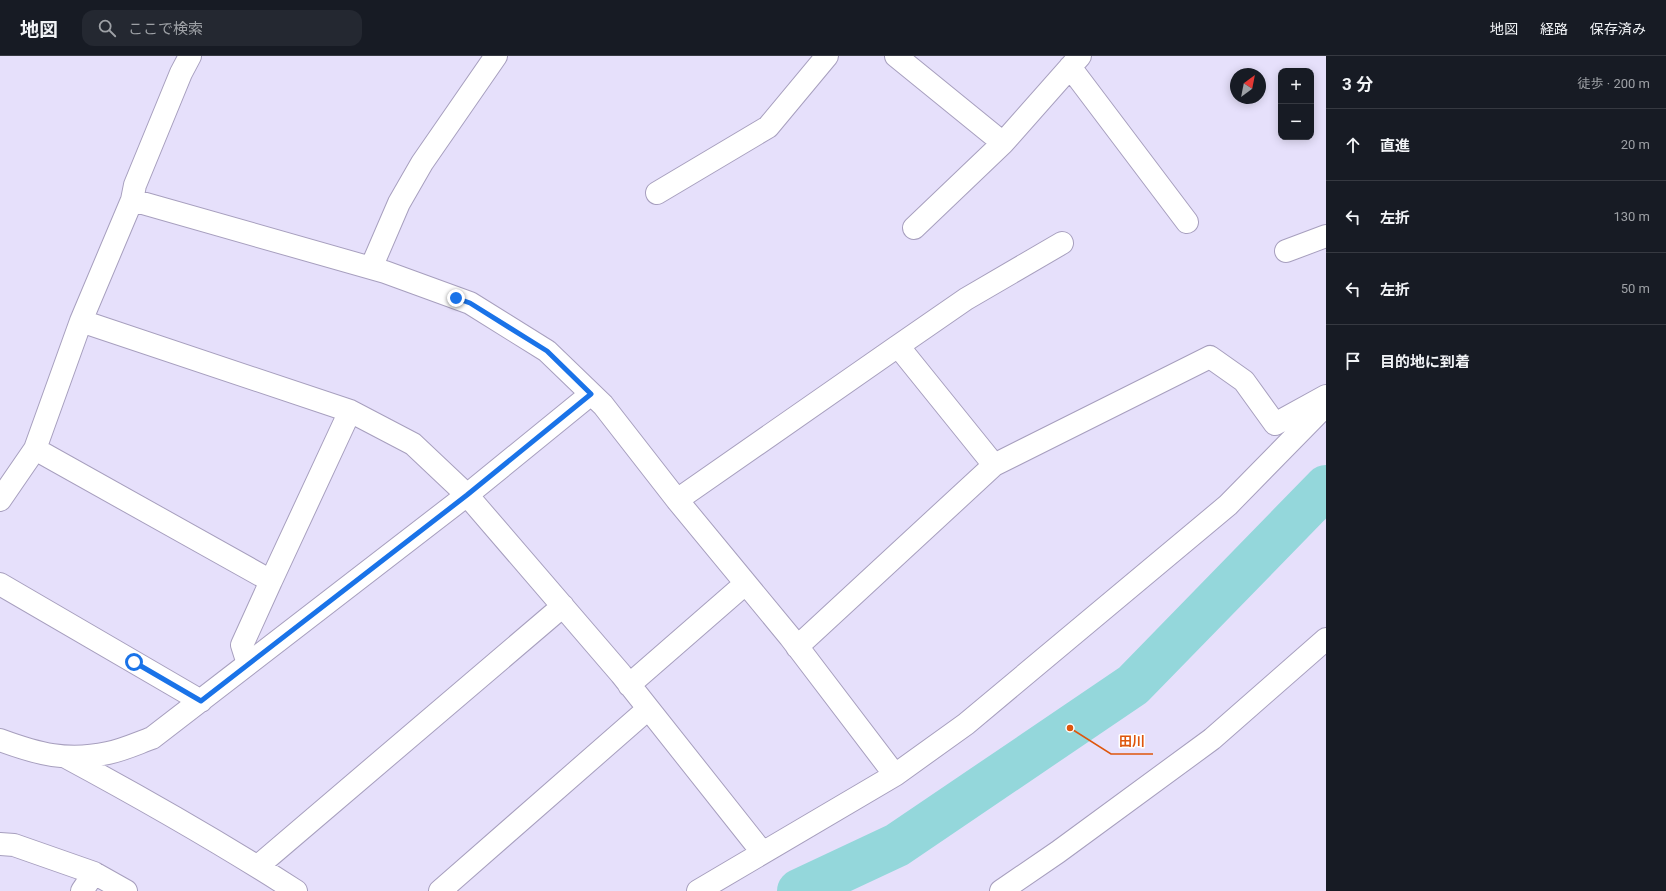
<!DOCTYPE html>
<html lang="ja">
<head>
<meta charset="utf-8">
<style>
  body { margin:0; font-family:Roboto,"Noto Sans JP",sans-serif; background:#242831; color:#f1f3f6 }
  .controls { position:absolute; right:12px; top:12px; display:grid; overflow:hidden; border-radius:8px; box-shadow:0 2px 10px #0003 }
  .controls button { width:36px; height:36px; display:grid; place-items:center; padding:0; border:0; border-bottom:1px solid #363941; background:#171b24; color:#f1f3f6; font:20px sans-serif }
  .compass { position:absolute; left:1230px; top:12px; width:36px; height:36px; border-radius:50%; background:#171b24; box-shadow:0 2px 10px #0003; rotate:32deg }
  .stop { position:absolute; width:12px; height:12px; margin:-9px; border:3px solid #1a73e8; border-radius:50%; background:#fff }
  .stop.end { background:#1a73e8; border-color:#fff; box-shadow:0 1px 4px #0008 }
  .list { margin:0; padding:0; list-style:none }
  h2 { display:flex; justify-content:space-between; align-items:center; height:52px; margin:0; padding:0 16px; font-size:17px }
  h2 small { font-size:13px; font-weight:400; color:#9ea1a6 }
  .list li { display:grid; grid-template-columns:26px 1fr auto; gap:12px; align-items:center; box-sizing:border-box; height:72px; padding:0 16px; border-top:1px solid #363941 }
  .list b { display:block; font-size:15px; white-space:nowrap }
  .list em { font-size:13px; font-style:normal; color:#9ea1a6 }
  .icon { flex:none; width:22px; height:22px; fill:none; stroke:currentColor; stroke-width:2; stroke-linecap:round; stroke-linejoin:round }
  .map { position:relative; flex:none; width:1326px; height:835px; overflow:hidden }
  header { display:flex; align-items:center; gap:24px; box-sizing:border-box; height:56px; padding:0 20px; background:#171b24; border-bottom:1px solid #363941 }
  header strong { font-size:19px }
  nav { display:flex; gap:22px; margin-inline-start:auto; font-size:14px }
  .search { width:280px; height:36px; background:#242831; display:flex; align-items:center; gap:10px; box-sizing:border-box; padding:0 14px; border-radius:12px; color:#9ea1a6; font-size:15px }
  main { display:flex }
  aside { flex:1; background:#171b24 }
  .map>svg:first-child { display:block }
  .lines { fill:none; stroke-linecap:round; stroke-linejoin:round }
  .river { stroke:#94d7db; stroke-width:44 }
  .minor-casing { stroke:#a79fbe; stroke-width:24 }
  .minor { stroke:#fff; stroke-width:22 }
  .route { stroke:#1a73e8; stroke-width:5 }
  .leader { fill:none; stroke:#de560d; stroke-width:1.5 }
  .callout-dot { fill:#de560d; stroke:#fff; stroke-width:1.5 }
  .callout-label { font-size:13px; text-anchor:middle; font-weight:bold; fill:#de560d; stroke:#fff; stroke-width:3; stroke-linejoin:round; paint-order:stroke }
</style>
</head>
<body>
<header>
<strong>地図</strong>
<div class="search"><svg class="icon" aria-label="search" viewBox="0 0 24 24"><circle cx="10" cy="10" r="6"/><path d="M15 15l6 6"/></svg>ここで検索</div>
<nav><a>地図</a><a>経路</a><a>保存済み</a></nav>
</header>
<main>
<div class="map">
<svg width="1326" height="835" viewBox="0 0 1326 835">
  <rect width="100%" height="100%" fill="#e6e0fb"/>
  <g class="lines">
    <!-- river -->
    <path class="river" d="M799,835L897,789L1133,629L1326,431"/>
    <!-- minor casing -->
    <g class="minor-casing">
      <path id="minor" d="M896,0L1003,87
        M1070,11L1187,166
        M657,137L768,71L827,0
        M132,144L135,129L181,17L190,0
        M914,172L1003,87L1080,0
        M1286,195L1326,180
        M371,212L399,147L422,107L496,0
        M81,265L350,355L413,388L467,439L621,618L762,796
        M898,290L966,243L1062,187
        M35,393L271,525L242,589L248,608
        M0,444L35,393L81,265L132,144L385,216L470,247L547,295L603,349L677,444L790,581L895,719
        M677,444L898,290L994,409L1210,301L1244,325L1275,368L1326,340
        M271,525L350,355
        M0,528L201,645
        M797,591L994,409
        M629,629L745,528
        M0,684C38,698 67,706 108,697C123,694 138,687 152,682L467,439L591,338
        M66,701C144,743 221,787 296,835
        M0,788L14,789L94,817L126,835
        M258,810L563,550
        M82,835L94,817
        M440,835L648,653
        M698,835L895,719L966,668L1228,449L1326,349
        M1001,835L1058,796L1212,683L1326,583"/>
    </g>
    <!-- minor -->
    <use href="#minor" class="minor"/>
  </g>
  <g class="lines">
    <!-- route -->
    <path class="route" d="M134,606L201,645L467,439L591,338L547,295L470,247L456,242"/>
  </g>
  <!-- callouts -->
  <path class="leader" d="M1070 672L1111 698H1153"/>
  <circle class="callout-dot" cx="1070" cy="672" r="4"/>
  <g class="callout-label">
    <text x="1132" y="690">田川</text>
  </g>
</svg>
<div class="controls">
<button>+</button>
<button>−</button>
</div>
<svg class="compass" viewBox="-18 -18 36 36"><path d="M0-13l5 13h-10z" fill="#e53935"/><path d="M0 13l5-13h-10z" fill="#9ea1a6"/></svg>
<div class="stop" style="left:134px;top:606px"></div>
<div class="stop end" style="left:456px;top:242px"></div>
</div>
<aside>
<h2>3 分<small>徒歩 · 200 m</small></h2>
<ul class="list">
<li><svg class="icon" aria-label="ahead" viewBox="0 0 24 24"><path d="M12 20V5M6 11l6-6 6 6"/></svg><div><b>直進</b></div><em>20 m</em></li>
<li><svg class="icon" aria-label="left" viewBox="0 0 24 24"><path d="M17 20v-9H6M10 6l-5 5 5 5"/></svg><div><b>左折</b></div><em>130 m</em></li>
<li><svg class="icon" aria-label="left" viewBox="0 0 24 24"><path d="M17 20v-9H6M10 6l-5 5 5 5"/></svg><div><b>左折</b></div><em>50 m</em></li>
<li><svg class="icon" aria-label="arrive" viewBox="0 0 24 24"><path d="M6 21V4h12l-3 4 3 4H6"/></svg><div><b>目的地に到着</b></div></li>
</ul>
</aside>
</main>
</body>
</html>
